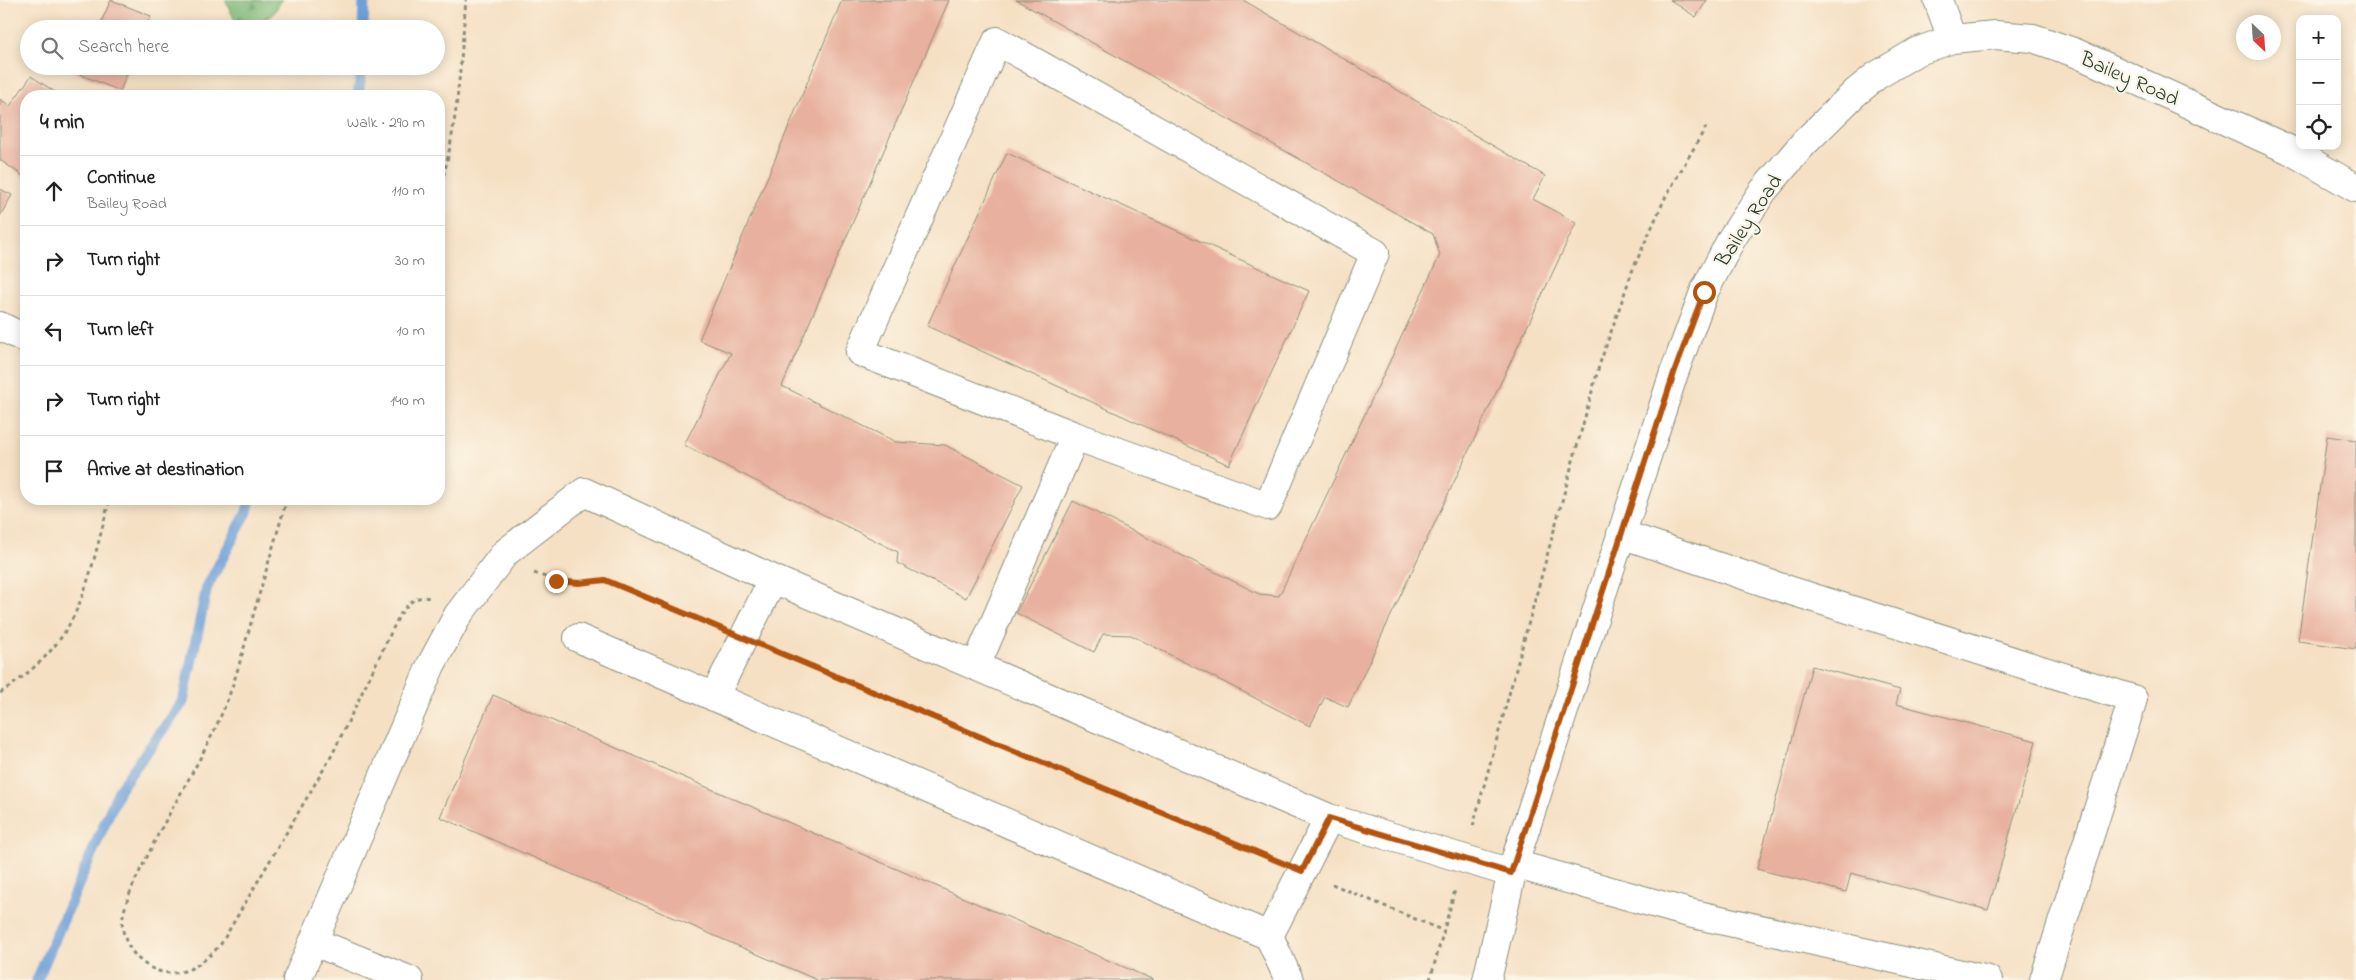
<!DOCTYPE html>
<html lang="en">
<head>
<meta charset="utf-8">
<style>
  body { margin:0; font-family:"Indie Flower",sans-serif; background:#f6f6f6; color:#222 }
  .controls { position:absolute; right:15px; top:15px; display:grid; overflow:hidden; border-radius:10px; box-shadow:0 2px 12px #0003 }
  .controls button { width:45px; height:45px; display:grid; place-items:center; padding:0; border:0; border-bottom:1px solid #e0e0e0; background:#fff; color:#222; font:25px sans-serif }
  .compass { position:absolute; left:2236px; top:15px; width:45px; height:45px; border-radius:50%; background:#fff; box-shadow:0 2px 12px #0003; rotate:155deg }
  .stop { position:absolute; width:15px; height:15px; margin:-11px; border:4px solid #b45309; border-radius:50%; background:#fff }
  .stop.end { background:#b45309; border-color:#fff; box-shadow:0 1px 5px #0008 }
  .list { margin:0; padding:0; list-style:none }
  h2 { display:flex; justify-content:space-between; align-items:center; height:65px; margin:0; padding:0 20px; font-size:21px }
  h2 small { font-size:16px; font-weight:400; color:#767676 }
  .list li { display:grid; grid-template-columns:32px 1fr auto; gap:15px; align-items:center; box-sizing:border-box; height:70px; padding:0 20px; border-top:1px solid #e0e0e0 }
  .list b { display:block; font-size:19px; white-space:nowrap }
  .list p { margin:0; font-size:16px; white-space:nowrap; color:#767676 }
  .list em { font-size:16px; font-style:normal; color:#767676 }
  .icon { flex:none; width:28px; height:28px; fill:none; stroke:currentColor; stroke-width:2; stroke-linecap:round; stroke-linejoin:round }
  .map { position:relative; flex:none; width:2356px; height:980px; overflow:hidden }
  .search { position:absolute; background:#fff; box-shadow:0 2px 12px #0003; left:20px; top:20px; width:425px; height:55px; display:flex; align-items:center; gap:12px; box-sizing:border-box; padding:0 18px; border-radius:28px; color:#767676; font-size:19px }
  .panel { position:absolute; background:#fff; box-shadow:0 2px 12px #0003; left:20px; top:90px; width:425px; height:415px; border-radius:20px }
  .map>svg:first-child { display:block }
  .forest { fill:url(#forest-firs); stroke:#4c7a54 }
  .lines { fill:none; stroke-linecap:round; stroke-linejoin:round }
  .stream { stroke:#6ea0d9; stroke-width:11 }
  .building { fill:#e8b09e }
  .minor-casing { stroke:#8a8e7c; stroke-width:30 }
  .path { stroke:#8a8e7c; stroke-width:3; stroke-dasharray:4 4; stroke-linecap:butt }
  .minor { stroke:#fff; stroke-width:28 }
  .route { stroke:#b45309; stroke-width:6 }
  .labels { text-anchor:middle; stroke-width:4.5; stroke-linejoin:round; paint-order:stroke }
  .street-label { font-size:21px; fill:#1f3d34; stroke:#fcf5e5 }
</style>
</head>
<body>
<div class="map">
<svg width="2356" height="980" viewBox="0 0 2356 980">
  <defs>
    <pattern id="forest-firs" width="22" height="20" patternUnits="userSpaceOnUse" patternTransform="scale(1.25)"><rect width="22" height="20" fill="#78b675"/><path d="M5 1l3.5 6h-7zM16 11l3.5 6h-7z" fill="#629561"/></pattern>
  </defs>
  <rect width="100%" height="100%" fill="#fcf5e5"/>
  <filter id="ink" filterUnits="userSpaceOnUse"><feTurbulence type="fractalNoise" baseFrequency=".02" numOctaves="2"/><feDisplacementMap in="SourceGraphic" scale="10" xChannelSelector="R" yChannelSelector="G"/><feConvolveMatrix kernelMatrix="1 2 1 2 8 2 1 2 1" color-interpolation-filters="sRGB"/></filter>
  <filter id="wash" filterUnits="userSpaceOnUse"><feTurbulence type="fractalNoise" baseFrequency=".0096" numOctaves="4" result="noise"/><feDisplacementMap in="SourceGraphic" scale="20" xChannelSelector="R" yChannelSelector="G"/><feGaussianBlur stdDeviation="1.12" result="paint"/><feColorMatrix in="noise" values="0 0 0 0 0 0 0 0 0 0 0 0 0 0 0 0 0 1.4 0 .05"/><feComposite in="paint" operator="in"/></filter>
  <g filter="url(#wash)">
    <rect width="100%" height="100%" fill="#f5e0c4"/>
    <!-- forest -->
    <path class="forest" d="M225,0H282L272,16L239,29Z"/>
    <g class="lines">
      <!-- stream -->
      <path class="stream" d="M363,29L364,0
        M358,96L362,66
        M37,980L120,788L183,702L207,587L247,512L250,499"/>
    </g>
    <g id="blocks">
      <!-- building -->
      <path class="building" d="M111,0L151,16L145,29H98Z
        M842,0H949L782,386L896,442L945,445L1023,485L966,598L897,563L898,552L684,445L731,353L699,340Z
        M1016,0H1243L1545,176L1533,199L1576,223L1348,707L1325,697L1310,726L1131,635L1103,634L1094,652L1016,613L1073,501L1259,594L1279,596L1440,255L1433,234Z
        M1670,0H1707L1696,17Z
        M79,23L93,29H76Z
        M60,66H130L120,91Z
        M31,76L61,96H26V178L0,160V99L10,106Z
        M1007,153L1309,291L1229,465L927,326Z
        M0,189L12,195L0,216Z
        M2327,436L2356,440V649L2298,641Z
        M1812,666L1900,690L1896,704L2036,741L1988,910L1851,873L1846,892L1757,869Z
        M493,695L1154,980H817L440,817Z"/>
    </g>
  </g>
  <g filter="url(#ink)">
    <use href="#blocks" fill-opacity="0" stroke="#8a8e7c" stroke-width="1"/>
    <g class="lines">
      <!-- minor casing -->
      <g class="minor-casing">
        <path id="minor" d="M1938,0L1952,39
          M997,41L1375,253L1268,506L1075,436L860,352Z
          M0,326L26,339
          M1621,534L1779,587L2133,699L2044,980
          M578,638L1269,936L1329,818
          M976,666L1075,436
          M714,697L773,579
          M1514,864L1689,913L1988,980
          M1269,936L1289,980
          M314,942L409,980
          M297,980L431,665L458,615L505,553L584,492L773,579L1329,818L1511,873
          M1487,980L1514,864L1674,373L1704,292L1732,238L1763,191L1804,143L1855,93L1876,76L1916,52L1952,39L1995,35L2033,38L2076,53L2290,150L2356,188"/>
      </g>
      <!-- path -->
      <path class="path" d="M439,191C458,130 460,64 466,0
        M287,499C275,540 263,581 251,623C243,650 236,679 225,706C204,758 171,806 147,857C137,876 127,896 123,916C118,944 144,973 171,973C192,973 207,959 221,944L332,755L399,616C407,605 415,594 430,598
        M534,573L557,581L579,583L605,580L712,625
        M774,650L1271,858
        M0,693C25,677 50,656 66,630C89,593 98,540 110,499
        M1473,826L1599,366L1633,269L1665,198L1706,127
        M1332,884L1444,931
        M1430,980L1455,890"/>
      <!-- minor -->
      <use href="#minor" class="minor"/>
    </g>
  </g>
  <g class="lines" filter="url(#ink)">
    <!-- route -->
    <path class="route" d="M556,581L579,583L605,580L1302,871L1329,818L1511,873L1674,373L1704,292"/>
  </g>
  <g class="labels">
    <!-- street labels -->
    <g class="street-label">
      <text transform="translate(2130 78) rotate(24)" y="7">Bailey Road</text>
      <text transform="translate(1748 220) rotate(-57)" y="7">Bailey Road</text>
    </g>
  </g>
</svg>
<div class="controls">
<button>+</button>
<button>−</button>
<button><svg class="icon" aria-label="locate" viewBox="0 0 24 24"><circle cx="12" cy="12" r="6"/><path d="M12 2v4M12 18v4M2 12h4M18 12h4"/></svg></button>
</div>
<svg class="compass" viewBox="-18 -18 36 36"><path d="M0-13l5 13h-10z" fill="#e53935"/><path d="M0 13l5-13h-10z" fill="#767676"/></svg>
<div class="stop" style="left:1704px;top:292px"></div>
<div class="stop end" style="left:556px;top:581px"></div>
<div class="search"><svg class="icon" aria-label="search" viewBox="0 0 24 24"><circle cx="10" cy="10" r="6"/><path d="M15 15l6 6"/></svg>Search here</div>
<section class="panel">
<h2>4 min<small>Walk · 290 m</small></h2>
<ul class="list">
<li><svg class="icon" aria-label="ahead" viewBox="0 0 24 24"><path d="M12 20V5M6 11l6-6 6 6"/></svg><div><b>Continue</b><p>Bailey Road</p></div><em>110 m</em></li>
<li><svg class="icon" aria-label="right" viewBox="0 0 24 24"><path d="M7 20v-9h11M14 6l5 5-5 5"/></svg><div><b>Turn right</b></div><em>30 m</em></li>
<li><svg class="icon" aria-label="left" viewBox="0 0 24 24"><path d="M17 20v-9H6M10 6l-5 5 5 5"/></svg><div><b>Turn left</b></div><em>10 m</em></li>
<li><svg class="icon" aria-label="right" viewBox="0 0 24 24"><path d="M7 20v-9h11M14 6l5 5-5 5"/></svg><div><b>Turn right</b></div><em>140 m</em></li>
<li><svg class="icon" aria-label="arrive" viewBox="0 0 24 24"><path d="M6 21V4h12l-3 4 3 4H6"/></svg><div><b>Arrive at destination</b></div></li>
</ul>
</section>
</div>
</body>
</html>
